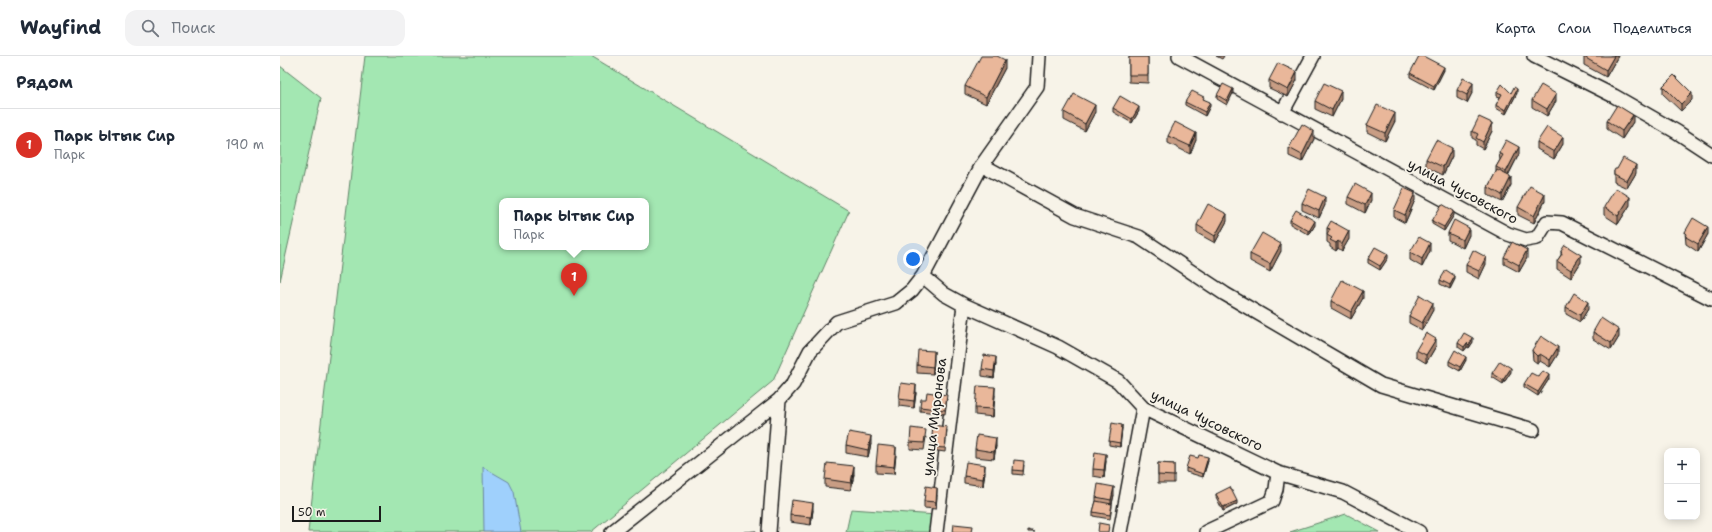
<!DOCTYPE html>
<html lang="ru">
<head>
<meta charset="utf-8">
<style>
  body { margin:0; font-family:"Shantell Sans",sans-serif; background:#f2f2f3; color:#1f2937 }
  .controls { position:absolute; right:12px; bottom:12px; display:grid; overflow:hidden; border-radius:8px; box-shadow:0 2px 10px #0003 }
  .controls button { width:36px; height:36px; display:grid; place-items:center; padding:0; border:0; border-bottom:1px solid #e0e1e3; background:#fff; color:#1f2937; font:20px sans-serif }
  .scale { position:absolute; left:12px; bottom:10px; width:89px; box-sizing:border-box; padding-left:4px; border:2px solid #1c1c1c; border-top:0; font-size:11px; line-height:14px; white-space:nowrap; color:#1c1c1c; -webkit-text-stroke:3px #f7f3e8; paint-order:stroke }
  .you { position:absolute; left:633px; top:203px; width:14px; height:14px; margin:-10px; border:3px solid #fff; border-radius:50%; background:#1a73e8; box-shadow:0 0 0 6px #1a73e833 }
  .badge { display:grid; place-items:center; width:26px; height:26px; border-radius:50%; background:#d93025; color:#fff; font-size:13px; font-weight:700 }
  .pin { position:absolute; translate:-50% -33px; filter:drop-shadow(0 1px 2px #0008) }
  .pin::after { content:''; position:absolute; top:21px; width:14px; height:12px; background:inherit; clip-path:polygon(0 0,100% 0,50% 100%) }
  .popup { position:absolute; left:219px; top:142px; width:150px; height:52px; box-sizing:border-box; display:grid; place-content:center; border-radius:8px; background:#fff; filter:drop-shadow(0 1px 3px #0005); font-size:13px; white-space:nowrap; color:#747a83 }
  .popup b { font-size:15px; color:#1f2937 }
  .popup::after { content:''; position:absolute; left:50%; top:100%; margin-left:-8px; border:8px solid transparent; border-top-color:#fff }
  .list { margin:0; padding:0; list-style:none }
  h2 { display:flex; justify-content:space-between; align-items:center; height:52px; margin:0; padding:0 16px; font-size:17px }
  h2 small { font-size:13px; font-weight:400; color:#747a83 }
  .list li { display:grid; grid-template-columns:26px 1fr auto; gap:12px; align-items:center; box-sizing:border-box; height:72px; padding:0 16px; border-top:1px solid #e0e1e3 }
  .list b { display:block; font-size:15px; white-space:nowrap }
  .list p { margin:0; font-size:13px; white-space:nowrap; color:#747a83 }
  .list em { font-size:13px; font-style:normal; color:#747a83 }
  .icon { flex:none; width:22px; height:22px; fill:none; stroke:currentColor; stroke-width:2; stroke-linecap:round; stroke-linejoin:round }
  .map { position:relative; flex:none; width:1432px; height:476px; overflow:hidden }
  header { display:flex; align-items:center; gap:24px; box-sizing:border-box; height:56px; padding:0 20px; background:#fff; border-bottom:1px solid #e0e1e3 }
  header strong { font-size:19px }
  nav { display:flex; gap:22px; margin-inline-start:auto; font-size:14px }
  .search { width:280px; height:36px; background:#f2f2f3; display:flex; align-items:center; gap:10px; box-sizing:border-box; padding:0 14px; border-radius:12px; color:#747a83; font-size:15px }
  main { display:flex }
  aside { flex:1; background:#fff }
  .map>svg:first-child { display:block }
  .green { fill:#a3e7b2; stroke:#608267; fill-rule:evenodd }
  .water { fill:#9fd0fc; stroke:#6b88a2 }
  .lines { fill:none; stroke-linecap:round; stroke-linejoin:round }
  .minor-casing { stroke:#1c1c1c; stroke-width:16 }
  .minor { stroke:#f7f3e8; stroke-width:13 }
  .wall { fill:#c89d84; stroke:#1c1c1c }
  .shaded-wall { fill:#a3806c; stroke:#1c1c1c }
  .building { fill:#e9b79a; stroke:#1c1c1c }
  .labels { text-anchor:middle; stroke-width:3.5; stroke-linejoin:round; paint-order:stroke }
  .street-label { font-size:14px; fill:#1c1c1c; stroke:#f7f3e8 }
</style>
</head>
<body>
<header>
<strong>Wayfind</strong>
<div class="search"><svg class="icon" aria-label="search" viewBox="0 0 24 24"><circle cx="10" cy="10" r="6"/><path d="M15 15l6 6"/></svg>Поиск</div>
<nav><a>Карта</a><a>Слои</a><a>Поделиться</a></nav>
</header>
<main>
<aside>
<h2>Рядом<small></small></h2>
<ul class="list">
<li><span class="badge">1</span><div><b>Парк Ытык Сир</b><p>Парк</p></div><em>190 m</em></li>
</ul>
</aside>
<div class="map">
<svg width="1432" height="476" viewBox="0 0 1432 476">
  <rect width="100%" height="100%" fill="#f7f3e8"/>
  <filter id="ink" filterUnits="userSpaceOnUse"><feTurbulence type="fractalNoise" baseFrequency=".025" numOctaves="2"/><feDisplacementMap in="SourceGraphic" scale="8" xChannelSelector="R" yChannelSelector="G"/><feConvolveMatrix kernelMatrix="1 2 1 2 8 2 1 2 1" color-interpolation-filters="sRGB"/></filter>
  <g filter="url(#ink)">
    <!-- green -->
    <path class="green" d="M85,0H311L569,155L493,325L311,476H28ZM222,145H366V191H222Z
      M0,10L41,42L0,225Z
      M571,453L656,459L661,476H566Z
      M1066,458L1100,476H1010Z"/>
    <!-- water -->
    <path class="water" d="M203,411L229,426L234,436L241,476H204Z"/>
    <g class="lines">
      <!-- minor casing -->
      <g class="minor-casing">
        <path id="minor" d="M899,0L1228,178L1246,184L1257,182L1267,166L1282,167L1432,243
          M1254,0L1334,40L1397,76L1432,99
          M1002,57L1033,0
          M702,109L795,160L859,181L945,238L1101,329L1253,374
          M643,220L664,238L684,249L778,291L838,325L863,352L998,417L1063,436L1139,476
          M332,476L499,344L513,328L530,295L557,266L616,247L632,234L643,220L702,109L757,31L759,0
          M489,476L499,344
          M656,476L684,249
          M840,476L863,352
          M926,476L992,445L996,433L998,417"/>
      </g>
      <!-- minor -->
      <use href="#minor" class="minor"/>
    </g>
    <!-- wall -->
    <path class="wall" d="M936,0H944L942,3Z
      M1338,0L1326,21L1304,9V1Z
      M849,1H868V27L849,26Z
      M725,12L706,48L685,38V30Z
      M1164,14L1154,34L1130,21V17Z
      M989,24H1017L1008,41L989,32Z
      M1383,30L1412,44L1401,55L1383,38Z
      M1177,34L1193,35L1187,47L1177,42Z
      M1217,36L1237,37L1226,58L1216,52V49L1220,41L1217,40Z
      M953,37L947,49L937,43V39Z
      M924,43L930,50L925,60L905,49V46Z
      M1061,43L1052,61L1035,53V45Z
      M1252,44L1276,45L1267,60L1252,51Z
      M833,52L859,55L852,67L833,56Z
      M784,56H815L805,75L784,64Z
      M1115,65L1105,85L1087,76V69Z
      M1327,65L1353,66L1342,83L1327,73Z
      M1192,75H1212L1203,93L1196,89V84L1192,82Z
      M888,80L916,84L910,98L888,87Z
      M1034,83L1022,106L1009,100V92Z
      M1257,86L1283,88L1274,103L1257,93Z
      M1219,97L1239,98L1228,120L1231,129L1222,146L1208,139V131L1216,116V111L1220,104Z
      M1172,100L1163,119L1146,111V103Z
      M1337,113L1356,117L1347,132L1334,126V115Z
      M1068,141L1091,144L1085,157L1068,148Z
      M1135,144L1125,167L1114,161V154Z
      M1265,145L1254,167L1238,159V151Z
      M1022,147L1045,149L1039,162L1022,154Z
      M1350,149L1338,168L1324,159V151Z
      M1174,159L1164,175L1152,168V165Z
      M1010,164L1035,169L1029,179L1010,168Z
      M947,165L935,187L917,177V169Z
      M1047,172L1069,183L1062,195L1058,192L1056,195L1050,191V188L1047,186Z
      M1405,176L1428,178L1418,196L1406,188Z
      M1168,177L1189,179L1183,192L1168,184Z
      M1001,195L990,216L970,205V198Z
      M1150,195L1142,211L1130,204V196Z
      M1281,195L1301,206L1291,222L1277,213V205L1281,199Z
      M1224,201L1247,202L1239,216L1224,208Z
      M1108,202L1100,214L1088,207V203Z
      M1206,208L1199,223L1186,216V209Z
      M1175,223L1170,233L1160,228V224Z
      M1083,242L1071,263L1051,252V245Z
      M1286,251L1308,253L1300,266L1286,258Z
      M1153,254L1142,274L1129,267V260Z
      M1313,276L1339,281L1331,294L1313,283Z
      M1193,286L1189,292L1187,291L1184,295L1178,291V287Z
      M1156,290L1146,307L1136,301V294Z
      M1252,294L1278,298L1270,311L1260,305L1257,307L1253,304Z
      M654,303L653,318L637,317V309Z
      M1186,304L1180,315L1169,309V305Z
      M716,308L714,322L702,320V313Z
      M1231,316L1223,328L1212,321V317Z
      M1259,321L1269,323L1258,340L1244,331V328Z
      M636,337L634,352L619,350V343Z
      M715,339L713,361L695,359V352Z
      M646,343H667L665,358L640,355V351Z
      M842,372L840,391L829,389V385Z
      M667,374L665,396L651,394V391Z
      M646,381L644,394L630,393V386Z
      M591,388L588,401L566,397V389Z
      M716,390L714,403L695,401V393Z
      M616,398L614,418L596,417V409Z
      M826,405L824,422L813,420V413Z
      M928,405L923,421L906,416V412Z
      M878,407L894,408V427H878Z
      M744,409L743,419L733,418V414Z
      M705,416L703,430L684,427V420Z
      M574,418L571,434L545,431V423Z
      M936,438L957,448L943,455L936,441Z
      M657,439L656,453L644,452V445Z
      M834,439L832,448V451L830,463L813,460V456L816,445V441Z
      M533,454L531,469L510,466V459Z"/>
    <!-- shaded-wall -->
    <path class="shaded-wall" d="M1334,0H1338L1326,21V14Z
      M725,4V12L706,48V41Z
      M1164,11V14L1154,34V30Z
      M1017,16V24L1008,41V34Z
      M1193,27V35L1187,47V39Z
      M953,33V37L947,49V45Z
      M1237,33V37L1226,58V54Z
      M1061,35V43L1052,61V54Z
      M1412,37V44L1401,55V48Z
      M1276,38V45L1267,60V53Z
      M930,46V50L925,60V56Z
      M815,49V56L805,75V68Z
      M859,51V55L852,67V63Z
      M1115,57V65L1105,85V77Z
      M1353,59V66L1342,83V75Z
      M1212,67V75L1203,93V86Z
      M1034,75V83L1022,106V99Z
      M916,77V84L910,98V90Z
      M1283,81V88L1274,103V96Z
      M1239,91V98L1226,123V116Z
      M1172,92V100L1163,119V111Z
      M1356,109V117L1347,132V125Z
      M1231,121V129L1222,146V139Z
      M1091,137V144L1085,157V149Z
      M1135,137V144L1125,167V159Z
      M1265,138V145L1254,167V160Z
      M1045,141V149L1039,162V155Z
      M1350,141V149L1338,168V160Z
      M1174,155V159L1164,175V171Z
      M947,158V165L935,187V180Z
      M1035,165V169L1029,179V175Z
      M1428,171V178L1418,196V188Z
      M1189,172V179L1183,192V184Z
      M1069,175V183L1062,195V188Z
      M1058,185V192L1056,195V187Z
      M1150,187V195L1142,211V203Z
      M1001,188V195L990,216V208Z
      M1247,194V202L1239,216V209Z
      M1108,198V202L1100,214V210Z
      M1301,199V206L1291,222V214Z
      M1206,201V208L1199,223V215Z
      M1175,220V223L1170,233V229Z
      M1083,235V242L1071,263V256Z
      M1308,246V253L1300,266V259Z
      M1153,247V254L1142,274V267Z
      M1339,274V281L1331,294V287Z
      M1193,282V286L1189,292V289Z
      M1156,283V290L1146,307V299Z
      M1187,287V291L1184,295V291Z
      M1278,291V298L1270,311V304Z
      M654,295V303L653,318V311Z
      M1260,298V305L1257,307V300Z
      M716,301V308L714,322V315Z
      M1186,301V304L1180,315V311Z
      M1231,312V316L1223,328V324Z
      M1269,319V323L1258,340V336Z
      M636,329V337L634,352V345Z
      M715,331V339L713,361V353Z
      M842,369V372L840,391V387Z
      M591,380V388L588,401V394Z
      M716,382V390L714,403V396Z
      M616,391V398L614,418V411Z
      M826,398V405L824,422V414Z
      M928,401V405L923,421V418Z
      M705,409V416L703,430V423Z
      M574,410V418L571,434V427Z
      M834,431V439L831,451V444Z
      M657,432V439L656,453V446Z
      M957,445V448L943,455V451Z
      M533,447V454L531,469V461Z"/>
    <!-- building -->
    <path class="building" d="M701,0H717L725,4L706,41L685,30Z
      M1139,0H1143L1164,11L1154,30L1130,17Z
      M1305,0H1334L1326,14L1304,1Z
      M849,1H868V19H849Z
      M998,7L1017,16L1008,34L989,24Z
      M1394,19L1412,37L1401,48L1383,30Z
      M1183,22L1193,27L1187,39L1177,34Z
      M1044,27L1061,35L1052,54L1035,45Z
      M943,28L953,33L947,45L937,39Z
      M1222,28L1231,37L1234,31L1237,33L1226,54L1216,49L1222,38L1217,36Z
      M1261,29L1276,38L1267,53L1252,44Z
      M912,35L924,41L923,43L930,46L925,56L905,46Z
      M794,38L815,49L805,68L784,56Z
      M840,40L859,51L852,63L833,52Z
      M1097,49L1115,57L1105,77L1087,69Z
      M1337,49L1353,59L1342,75L1327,65Z
      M1199,61L1212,67L1203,86L1196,82L1198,78L1192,75Z
      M895,66L916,77L910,90L888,80Z
      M1022,68L1034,75L1022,99L1009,92Z
      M1267,71L1283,81L1274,96L1257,86Z
      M1156,84L1172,92L1163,111L1146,103Z
      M1226,84L1239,91L1226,116L1216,111L1223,99L1219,97Z
      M1343,102L1356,109L1347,125L1334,118V115L1335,113H1337Z
      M1217,114L1231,121L1222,139L1208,131Z
      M1075,128L1091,137L1085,149L1068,141Z
      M1250,130L1265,138L1254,160L1238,151Z
      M1124,132L1135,137L1125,159L1114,154Z
      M1336,132L1350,141L1338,160L1324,151Z
      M1029,133L1045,141L1039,155L1022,147Z
      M928,148L947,158L935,180L917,169Z
      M1162,148L1174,155L1164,171L1152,165Z
      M1016,154L1035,165L1029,175L1010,164Z
      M1413,162L1428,171L1418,188L1406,181L1407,178L1405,176Z
      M1174,164L1189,172L1183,184L1168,177Z
      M1051,165L1069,175L1062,188L1058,185L1056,187L1050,184L1052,182L1047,179L1050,173L1047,172Z
      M982,177L1001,188L990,208L970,198Z
      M1139,181L1150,187L1142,203L1130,196Z
      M1232,186L1247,194L1239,209L1224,201Z
      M1285,189L1301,199L1291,214L1277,205L1282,198L1281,195Z
      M1095,191L1108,198L1100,210L1088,203Z
      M1193,194L1206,201L1199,215L1186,209Z
      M1166,214L1175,220L1170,229L1160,224Z
      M1062,224L1083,235L1071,256L1051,245Z
      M1294,237L1308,246L1300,259L1286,251Z
      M1140,239L1153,247L1142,267L1129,260Z
      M1321,262L1339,274L1331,287L1313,276Z
      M1146,277L1156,283L1146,299L1136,294Z
      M1184,277L1193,282L1189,289L1187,287L1184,291L1178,287Z
      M1261,280L1278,291L1270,304L1260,298L1257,300L1253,296L1252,294Z
      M638,294L654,295L653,311L637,309Z
      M1175,294L1186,301L1180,311L1169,305Z
      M704,299L716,301L714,315L702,313Z
      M1220,305L1231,312L1223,324L1212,317Z
      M1263,315L1269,319L1258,336L1244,328L1251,317L1259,321Z
      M621,327L636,329L634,345L619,343Z
      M697,330L715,331L713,353L695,352Z
      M647,336L667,339L665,354L640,351L641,343H646Z
      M832,367L842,369L840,387L829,385Z
      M653,369L667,371L665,392L651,391Z
      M631,372L646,374L644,387L630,386Z
      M569,376L591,380L588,394L566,389Z
      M697,379L716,382L714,396L695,393Z
      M598,389L616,391L614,411L596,409Z
      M815,396L826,398L824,414L813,413Z
      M919,399L928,401L923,418L906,412L910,400L918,402Z
      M734,404L744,405L743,415L733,414Z
      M686,406L705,409L703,423L684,420Z
      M547,407L574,410L571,427L545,423Z
      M878,407L894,408V420L878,419Z
      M818,428L834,431L831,444L816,441Z
      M646,430L657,432L656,446L644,445Z
      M950,431L957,445L943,451L936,438Z
      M512,444L533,447L531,461L510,459Z
      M816,445L832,448L830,459L813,456Z
      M819,467L829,469L828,476H818Z
      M674,468L693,470L692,476H673Z
      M748,474L755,476H748Z
      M476,475V476H464Z"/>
  </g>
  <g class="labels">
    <!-- street labels -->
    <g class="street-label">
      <text transform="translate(1183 135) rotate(28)" y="5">улица Чусовского</text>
      <text transform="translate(654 361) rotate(-83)" y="5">улица Миронова</text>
      <text transform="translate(927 364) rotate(26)" y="5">улица Чусовского</text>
    </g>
  </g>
</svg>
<div class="controls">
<button>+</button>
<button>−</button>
</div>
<div class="scale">50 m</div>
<div class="you"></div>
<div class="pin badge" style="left:294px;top:240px">1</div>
<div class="popup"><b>Парк Ытык Сир</b>Парк</div>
</div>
</main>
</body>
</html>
